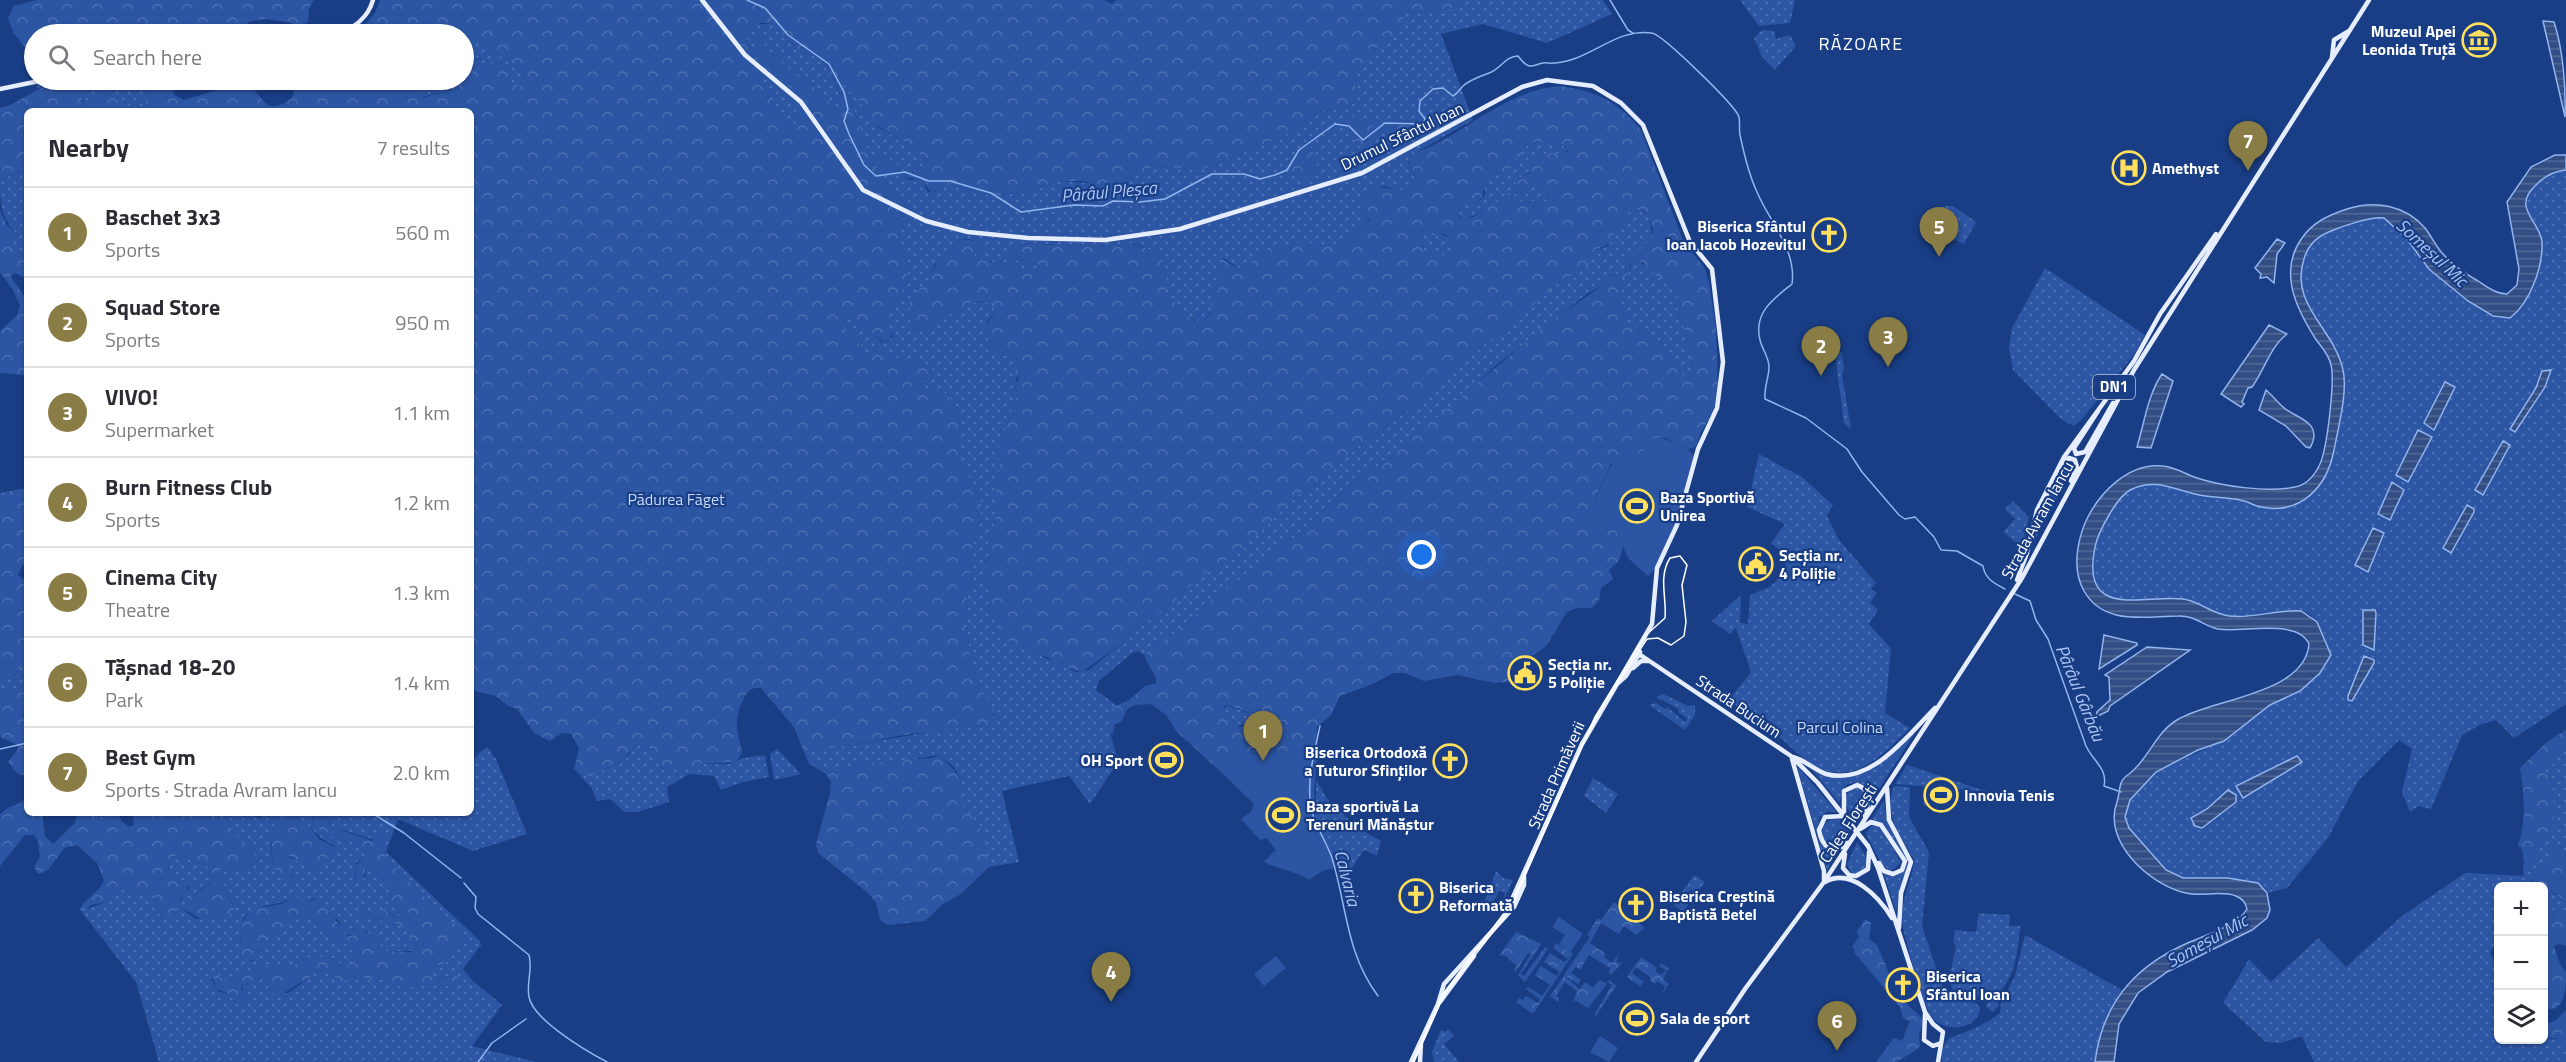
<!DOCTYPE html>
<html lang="en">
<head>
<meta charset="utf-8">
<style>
  body { margin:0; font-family:"Titillium Web",sans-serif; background:#f7f7f7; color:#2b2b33 }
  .controls { position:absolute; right:18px; bottom:18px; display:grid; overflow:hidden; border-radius:9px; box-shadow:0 2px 4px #0004 }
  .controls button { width:54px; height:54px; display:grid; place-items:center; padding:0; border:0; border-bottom:2px solid #e1e1e2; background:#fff; color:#2b2b33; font:30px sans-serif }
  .you { position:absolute; left:1422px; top:555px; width:21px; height:21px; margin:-15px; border:4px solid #fff; border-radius:50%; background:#1a73e8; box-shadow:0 0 0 9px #1a73e833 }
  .badge { display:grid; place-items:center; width:39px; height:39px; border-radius:50%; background:#8a7c45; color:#fff; font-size:20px; font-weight:700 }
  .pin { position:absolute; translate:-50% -50px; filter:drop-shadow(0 2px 3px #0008) }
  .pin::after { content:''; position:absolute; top:32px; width:21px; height:18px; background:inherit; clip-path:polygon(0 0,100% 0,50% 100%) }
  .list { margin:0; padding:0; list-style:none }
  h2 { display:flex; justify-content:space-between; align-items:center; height:78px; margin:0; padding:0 24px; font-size:26px }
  h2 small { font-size:20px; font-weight:400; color:#7c7c81 }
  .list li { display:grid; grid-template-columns:39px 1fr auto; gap:18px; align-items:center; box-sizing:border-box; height:90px; padding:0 24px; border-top:2px solid #e1e1e2 }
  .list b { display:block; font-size:22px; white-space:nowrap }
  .list p { margin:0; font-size:20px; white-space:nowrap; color:#7c7c81 }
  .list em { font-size:20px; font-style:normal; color:#7c7c81 }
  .icon { flex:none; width:33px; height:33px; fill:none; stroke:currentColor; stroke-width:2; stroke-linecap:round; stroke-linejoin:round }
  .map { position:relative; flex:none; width:2566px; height:1062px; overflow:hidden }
  .search { position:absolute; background:#fff; box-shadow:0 2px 4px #0004; left:24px; top:24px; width:450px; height:66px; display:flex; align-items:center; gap:15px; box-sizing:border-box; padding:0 21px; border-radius:33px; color:#7c7c81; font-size:22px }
  .panel { position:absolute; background:#fff; box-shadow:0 2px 4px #0004; left:24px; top:108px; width:450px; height:708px; border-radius:9px }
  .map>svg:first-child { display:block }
  .green { fill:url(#green-dots); fill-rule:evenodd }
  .forest { fill:url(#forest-crowns); fill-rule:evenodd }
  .pitch { fill:#2c56a4 }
  .water { fill:url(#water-rules); stroke:#92b4ef; stroke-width:1.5 }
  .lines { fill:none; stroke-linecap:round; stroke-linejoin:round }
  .stream { stroke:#92b4ef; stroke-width:1.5 }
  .major { stroke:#e5edff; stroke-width:4.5 }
  .tram { stroke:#fff; stroke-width:1.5 }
  .major-bridge { stroke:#e5edff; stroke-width:4.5 }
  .labels { text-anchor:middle; stroke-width:4.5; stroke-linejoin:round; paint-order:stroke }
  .shield { fill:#193e86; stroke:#bac5db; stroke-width:1.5 }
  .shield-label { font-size:15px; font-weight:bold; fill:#fff }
  .poi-label { font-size:16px; font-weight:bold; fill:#fff; stroke:#193e86; text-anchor:start }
  .street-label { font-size:16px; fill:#fff; stroke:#193e86 }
  .park-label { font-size:16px; fill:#c5d8f9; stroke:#193e86 }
  .neighbourhood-label { font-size:18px; letter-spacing:1.5px; fill:#fff; stroke:#193e86 }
  .water-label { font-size:18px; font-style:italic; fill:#abc5f4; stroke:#193e86 }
</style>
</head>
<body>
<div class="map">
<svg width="2566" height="1062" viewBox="0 0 2566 1062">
  <defs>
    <pattern id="green-dots" width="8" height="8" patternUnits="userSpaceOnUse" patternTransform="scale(1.5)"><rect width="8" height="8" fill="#2c56a4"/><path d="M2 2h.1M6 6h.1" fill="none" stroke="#4c6fb2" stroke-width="1.8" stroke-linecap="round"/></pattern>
    <pattern id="forest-crowns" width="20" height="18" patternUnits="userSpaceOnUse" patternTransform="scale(1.5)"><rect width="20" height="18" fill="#2c56a4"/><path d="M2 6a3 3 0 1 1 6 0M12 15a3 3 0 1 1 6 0" fill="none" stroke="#4c6fb2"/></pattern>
    <pattern id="water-rules" width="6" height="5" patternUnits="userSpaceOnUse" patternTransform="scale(1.5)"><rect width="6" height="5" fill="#324e84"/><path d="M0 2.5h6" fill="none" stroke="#516996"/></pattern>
  </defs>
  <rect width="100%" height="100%" fill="#193e86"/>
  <!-- green -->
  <path class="green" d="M1462,0H1603L1612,14L1547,43L1483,24L1441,34L1473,120L1410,156L1408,162L1416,180L1409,189L1405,191L1383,186L1364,205L1363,212L1369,221L1343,244L1322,246L1300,242L1295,247L1269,250L1255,258L1242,271L1224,258L1221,259C1223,278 1210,293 1211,312L1202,323C1192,321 1174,303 1166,295L1167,281L1158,253L1133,243L1098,247L1024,243L1013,260L1035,262L1040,266L1038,269L1024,273L1006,263L975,260V252L986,251C981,241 973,239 961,239L935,264L929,279L910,299L914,329L920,332L967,304L987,301L996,309L987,322L990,352L994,355L1014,356L1019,363L1015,387L1017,395L998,451L1000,469L996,488V513L986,572L990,611L1009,641L1076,672L1089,670L1124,642L1132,631L1165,610L1206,572L1222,564L1260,532L1300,493L1313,487L1352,451L1419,402L1451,371L1547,294C1561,276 1584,272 1594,251L1608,246C1617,232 1623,198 1648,215L1653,237L1628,262L1624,273L1609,275L1602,286L1588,293L1494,367L1465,396L1387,460L1356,480L1295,537L1276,548L1238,581L1217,593L1187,624L1145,656L1138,651L1132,653L1099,681L1096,690L1116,705C1102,723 1114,741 1118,762L1090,804L1069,776L1002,791L1019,862L989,867L979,825L958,801L961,779L953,766L939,755L890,763H868L825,771L809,763L805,751L817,747L849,746L945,729L984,726L995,715L977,679L969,651L966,602L971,583L969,563L982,508L979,496L960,461L958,444L961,423L954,404L942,390H928L920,385L921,381L932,372V366L899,359L878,350L864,355L859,350L861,343L843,327L847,319L857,320L881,342H886L892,338V334L884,317L895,308L908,278L906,260L898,243L906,205L891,190L882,173L872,162L845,83H850L854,88L878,127L919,150L928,162L909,175L882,153V166L910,180L922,179L928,192H935L947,184L955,182L971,192L994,196L1035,190L1059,181L1101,184L1127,179L1153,167L1203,169L1286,135L1318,112L1350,106L1358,98L1355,87L1356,75L1373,50L1397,32L1404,13L1450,9Z
    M1740,0H1795L1790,23L1759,26Z
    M759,24H775C784,33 788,42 800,51C806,55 816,55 821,60C830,69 839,94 845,104L844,110L837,112L831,102L801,75L788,69L778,56L767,52L763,39L754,43C766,66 790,82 807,101L808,110L791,114L797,123L792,127L772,103L762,84L761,63L746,43L747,34Z
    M1762,30L1774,31L1776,39L1790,35L1796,46L1775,70L1762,57L1754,38Z
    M476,38L525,74L527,77L522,87L513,85L506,75L504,64L474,57L464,62V42Z
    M36,80H156L144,105L136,110C123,105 117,87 101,94C94,97 92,104 85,106L77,83L58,82L37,88Z
    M430,80H457L452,89L420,98L417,92Z
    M1528,142L1560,144L1568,149L1564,155L1544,154L1532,161V172C1519,175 1514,184 1511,196L1516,193L1523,194L1528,184L1536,182L1549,194L1548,201L1514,202L1503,198L1487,211L1464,219L1454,213L1458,207L1481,200L1485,194L1484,185L1495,175L1512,168L1515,159C1532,148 1521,151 1528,142Z
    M2560,170H2566V704L2514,738L2496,720L2482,724L2462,735L2431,809L2418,806L2410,812L2402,792L2412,749L2399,740L2358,781L2328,838L2287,888L2267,893L2254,882L2246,880L2183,878L2166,870L2129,828L2125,817L2127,806L2134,794L2156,772L2231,737L2270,705L2301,691L2325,667L2312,616C2293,602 2263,618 2241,617C2230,617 2217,615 2206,610C2200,606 2194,601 2186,599C2157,592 2113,616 2095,581C2089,567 2093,541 2101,528C2105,521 2117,499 2123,495C2149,474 2173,490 2200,495C2214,498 2228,497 2241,500C2248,501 2255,506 2262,507C2289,512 2309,502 2323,480C2335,462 2347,394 2344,374C2337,328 2288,310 2304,259C2308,244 2318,236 2331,231C2343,226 2372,216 2384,218C2404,227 2415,253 2429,269C2436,277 2445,282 2454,288C2470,300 2494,330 2516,313C2531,301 2546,254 2540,237C2538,230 2531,224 2529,217C2519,193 2540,178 2560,170Z
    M17,173H22L27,180V257L20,256L13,244L18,235C1,218 0,204 0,180Z
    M1944,206H1953L1976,222L1964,244L1931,229Z
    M1425,229L1454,239L1452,253L1441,256L1423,253L1424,243L1418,233Z
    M1638,260L1677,289L1679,319L1686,332L1694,372L1691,375H1682L1675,361L1653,337L1626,322L1618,300V283L1628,274L1632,263Z
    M2045,268L2145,335L2136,352L2082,419L2074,426L2062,420L2013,370L2009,348L2012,328Z
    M1842,352L1844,369L1842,374L1851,430L1844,423L1835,353Z
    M1759,454L1802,477L1833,505L1827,516L1839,540L1876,583L1871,589L1877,593L1870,603L1878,610L1869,624L1891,649L1885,713L1910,728C1885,753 1855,786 1816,767C1803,760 1791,746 1779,737L1783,732L1764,717C1748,719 1740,709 1729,700L1751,672L1736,628L1730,634L1712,621L1741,595L1740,623L1748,624L1750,595L1771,586L1786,571L1784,553L1771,543L1785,524L1747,507Z
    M2068,461L2065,482L2031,548L2048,494Z
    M2013,501L2029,517L2024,538L2019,545L2003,532L2015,519L2005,509Z
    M27,663V685L0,696V679L15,676L21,666Z
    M1663,694L1688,706L1695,705V715L1685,730L1649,705L1656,703L1665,709L1667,707L1685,722L1687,718L1678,712L1679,709L1656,697Z
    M1226,705L1248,713L1252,719L1251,723L1237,726L1224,711Z
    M1920,725L1870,803L1869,791C1863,782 1853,780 1844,787L1839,803L1813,771C1858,791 1889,753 1920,725Z
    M642,742L653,746L662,768L668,772L692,764H729L743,758L765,755L769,777L743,782L721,790L714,776L689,774L667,787L669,802L638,812H625L610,799L597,801L592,789L581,776C589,777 620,764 625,759C632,752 632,745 642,742Z
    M487,747L496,759L527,834L473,851L398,819L386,852L480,941L481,945L463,969L472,980L502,1005L472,1046L536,1062H159L136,982L81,911L106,902L121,888L134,896L145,893L152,894L160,916L181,902L183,893L190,888L189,880H175L169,873L168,861L177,855C192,860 215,862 212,881L186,902L185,911L196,919L218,917L234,905L227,896L220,870L223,867L243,868L258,862L251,847C237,841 227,829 228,813H246L260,818L265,813H278C273,825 267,858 276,869C279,874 287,877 292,880L293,876L285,860L286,856L320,870L325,859L336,851L334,845C312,837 318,826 294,819L291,813H471C471,787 463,761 487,747ZM328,815L331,826L374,840L384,848L385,857L432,904L437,914L464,930L463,945L451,947L441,965L431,968L427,973L432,977L457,976L452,986L424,984L404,988L387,979L370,980L359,976L336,979L334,973C314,962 304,986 287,993C283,994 277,993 272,993L267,983L261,979L245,983L242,991L229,995L218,991L211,979L218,975L226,982C246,974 268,957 289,969C306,954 313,957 336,959L343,969L353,964L357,956L345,942L322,932L315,921L304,916C290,917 266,933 259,947C257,952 257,956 253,961L243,960L240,940L244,917C260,902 275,908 294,897L306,902L315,898L321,900L329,914L339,921L342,932L352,936L354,928C370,928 375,941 385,951H414L415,947L409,932L403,927L390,921L365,917L363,909L373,915L387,910L395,918L400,915L390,899L391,890L371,865L366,867L365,877L355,879L356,863L365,855L360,842L352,839L340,842C331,833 320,832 312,822L313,817L321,818Z
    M777,749L801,774L774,780L770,754Z
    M2566,751V851L2559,846L2553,851L2556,857L2531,881L2530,886H2498V939L2490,954L2498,965L2494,1021L2498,1031V1040L2560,1039L2566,1042V1062H2314L2302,1036L2281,1043L2266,1042L2223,1003L2249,959L2271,982L2318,938L2346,967L2402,916L2465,873L2523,876L2524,862L2529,868L2536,844L2554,824L2552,782L2545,770L2552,755Z
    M1907,765L2018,802L1978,798V791L1977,796L1969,801L1970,790L1895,784Z
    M1797,766L1837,812H1827L1819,818C1818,831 1821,840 1828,850L1839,851L1827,870Z
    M1593,778L1618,794L1606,813L1584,796Z
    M1316,780L1331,805H1334L1356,827L1381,841L1377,856L1364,850L1349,872L1347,867H1339L1316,806Z
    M1894,786L1910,787L1909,817L1929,852L1922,926L1942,986L1949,996L1972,1001L1980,1007C1980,1015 1975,1022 1967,1025C1956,1030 1942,1027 1933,1019C1924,1008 1906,942 1903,927C1898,902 1913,882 1914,859C1899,834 1883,815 1894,786Z
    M1857,787L1865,793V808L1856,821C1846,810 1838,794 1857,787Z
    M1884,800C1885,827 1901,838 1908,861L1896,912L1883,872L1889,875L1899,873L1905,859L1885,826L1872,819Z
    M1822 832a13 13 0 1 1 26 0a13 13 0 1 1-26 0Z
    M1876,825L1879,826L1901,862L1893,870H1889L1881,863L1866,834L1871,826Z
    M1857,842L1868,860L1866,869L1857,874L1850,872L1847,864Z
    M1496,871L1503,878L1513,880L1501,907L1505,893L1502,891H1499L1492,904L1485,900Z
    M1694,875L1705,882L1695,895L1691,889L1686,896L1693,898L1683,912L1673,905Z
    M2539,884C2548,887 2556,898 2566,902V920C2549,914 2544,904 2544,886H2536Z
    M1979,913L2010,915L2009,926H2020C2018,951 2015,982 1993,998L1999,1005L1993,1012L1985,1006L1992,998L1954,993L1949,979L1956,946L1953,942L1955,930L1976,932Z
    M2025,935L2122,990C2107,1010 2098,1038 2095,1062H1942V1049L1949,1038C1968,1032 1984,1025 2000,1013L2001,1003L2015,976Z
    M1448,1029L1454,1036L1444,1044L1459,1062H1434L1432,1052L1441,1030L1446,1032Z"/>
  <!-- forest -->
  <path class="forest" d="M37,0H314L309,8L308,22L300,27L288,22L265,19L251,21L230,34H122L108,27L99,29L95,34H34V74L24,46L14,34L8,18L14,6Z
    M380,0H1104L1112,4L1116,0H1462L1450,9L1404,13L1399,30L1389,40L1373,50L1363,69L1356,76L1355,87L1358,98L1350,106L1318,112L1286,135L1203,169L1153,167L1127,179L1099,185L1083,181H1059L1035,190L994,196L973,193L955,182L931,193L922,179C906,180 889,173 877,162L876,156L882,153L910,175L928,162C920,144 882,134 868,116C860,107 859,93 850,83H845L872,162L882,173L891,190L906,205L898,243L906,260L908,278L895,309L884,317L892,331L890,340L884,342C871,336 861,319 847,319L843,327L860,341L859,350L864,355L878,350L900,359L932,366L933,371L921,381L920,385L928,390H942L953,401L961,423L958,444L960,461L979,496L982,508L969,563L971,583L966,602L969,651L977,679L995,713L988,725L942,730C925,750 951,763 961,779L958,801L979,825L989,867L961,894L943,904L925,921L888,925L880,920L876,902L868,893L818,853L816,844L830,793L831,781L826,774L809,764L794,727L761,688C751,687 747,691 743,700C733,720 737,731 742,752L736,762L697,764L668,772L661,766L653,747L642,742L634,746L623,761L590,776H581L574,769L579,748L571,734L562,733L550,741L534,733L517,709L508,706L496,696L471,690V111H27V180L19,172L0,180V108C28,102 50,70 81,85L84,89L82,101L85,105C92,104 94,96 101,93C117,87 124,105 136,110L144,105L156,80H172L174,95L184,100L245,82C264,94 263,119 292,98L297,80H430L417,92L423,98L452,89L457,80H464V62L471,57L504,64L512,83L520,87L527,77L525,74L476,38L464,42V34H348C362,30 377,15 380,0ZM761,23L775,24C783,33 789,43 800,51C806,55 816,55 821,60C831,70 839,93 845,104L844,110L837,112L831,102L801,75L788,69L780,57L767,52L762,37L756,35L753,40L758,51L789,86L807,101L806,111L790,112L797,123L792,127L772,103L762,84L761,63L746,43L747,34ZM939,732L935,742L938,756L931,758L868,763L825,771L809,763L805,751C819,747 831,748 846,746C877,742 907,731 939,732Z
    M1561,86C1597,92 1618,101 1641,130L1684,243L1704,267L1709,282L1716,330L1718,390L1712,414L1701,432L1696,447L1685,450L1666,438H1654L1644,451L1611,464C1603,482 1589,504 1594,524L1615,529L1624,543L1619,561L1609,570L1613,579L1601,588L1599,600L1592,608H1576L1567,612L1546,646L1521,663L1507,682L1495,683L1457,675L1424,681L1405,673H1393L1373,684L1340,696L1331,715L1317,727L1318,751L1308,749L1224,756L1221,772L1177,732L1166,715L1151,704L1135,705L1127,709L1122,721L1114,725L1113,734H1110L1108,719L1114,707L1129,700L1145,686L1156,683V678L1145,658L1147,652L1187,624L1217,593L1238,581L1275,548L1295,537L1356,480L1387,460L1548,323L1602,286L1607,276L1624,273L1628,261L1653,237V229L1646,212L1638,210L1629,212C1623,224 1614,229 1611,243L1594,251L1588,266L1553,287L1547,294L1451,371L1419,402L1352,451L1313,487L1300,493L1261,532L1222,564L1206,572L1165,610L1132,631L1124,642L1082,672L1060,666L1047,657L1027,652L1009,641L990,611L986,572L996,513V488L1000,469L998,451L1017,395L1015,384L1019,379L1015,372L1019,363L1014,356L994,355L990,352L986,326L996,309L984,301L967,304L927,330L920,332L912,327L909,316L910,299L929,279L937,262L961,239L975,241L989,248L987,251L975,252V260L1006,263L1024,273L1038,269L1040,266L1035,262L1011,259L1010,252L1019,243L1098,247L1131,243L1158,253L1167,281V297C1180,304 1187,320 1202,323L1211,313C1210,293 1220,278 1221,258L1242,271L1255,258L1269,250L1295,247L1301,240L1322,246L1343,244L1370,220L1363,214L1362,201C1373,179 1390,191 1407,190L1416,179L1408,160L1412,154C1464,136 1503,90 1561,86ZM1528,142L1560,144L1566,147L1568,151L1564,155C1552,151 1538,153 1530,164L1532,172L1521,177L1507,195L1523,194L1528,184L1536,182L1549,194L1548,201L1514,202L1503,198C1487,205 1484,217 1462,219L1454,213L1458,207L1475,203L1482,198L1484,185L1497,174L1512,168L1515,159L1527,152L1525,145ZM1425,229L1433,235L1444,234L1454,239L1452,253L1441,256L1431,251L1423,253L1424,240L1418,233ZM1636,261L1643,262L1650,271L1677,289L1679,319L1686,332L1694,371L1691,375H1682L1675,361L1653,337L1627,322L1618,300V283L1628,274L1630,265ZM1228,705L1247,712L1252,719L1251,723L1240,727C1234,725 1224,712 1224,706Z
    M1350,116L1374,120L1371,131C1384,120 1401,113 1417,122L1408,130L1386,131L1366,146L1357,145L1343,121Z
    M1307,141H1313L1311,148L1318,168L1306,178L1288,175L1296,157L1295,152Z
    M0,210L7,225L18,235L13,244L20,256L27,257V279L15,273L10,276L27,300V374L24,375L0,373V331L17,315L20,306L13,290L0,272Z
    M27,488V563L22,566L18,575L27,583V663L21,666L13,677L0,679V493Z
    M27,685V710L23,714L27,720L26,776L17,773L8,762L18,749V745L0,737V696Z
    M2566,730V751L2552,755L2553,766L2545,770L2552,782L2554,824L2545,842L2537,844L2538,852L2529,868L2524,862L2522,849L2518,845C2527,821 2524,792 2520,768L2548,741Z
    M27,800V813H42L45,836L53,844L75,823L77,813H91L103,817L108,813H118L122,822L129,827L134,825L133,813H228C227,831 239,840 253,849L258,862L243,868L223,867L220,870L227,897L235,907L232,914L225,919L216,917L203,920L185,910L186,902L212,882C215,862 192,860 177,855L168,861V870L175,880H189L192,883L182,895L179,906L172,916L164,918C153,912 159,901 150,893L134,896L121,888L106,902L91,905L83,912L80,909C85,898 99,893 104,880L97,863L77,845L64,848L48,870L38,874L34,867L40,857L38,841L34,835H25L0,866V814L8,808Z
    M278,813H291L294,819L307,823L319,839L335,847L336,853L325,859L322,870H315L289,856L285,860L292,872V880C264,881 271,828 278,813Z
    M330,815L329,824C336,829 362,837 372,841L379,836L384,837L385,857L432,904L437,914L463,928L466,943C453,950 449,943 445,963L431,968L427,973L432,977L457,976L459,980L452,986L424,984L404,988L387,979L370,980L359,976L350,977L341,984L337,982L334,973L320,970L281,995L272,993L267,983L261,979L245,983L241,989L246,1001L243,1005L236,1004L227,993L216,989L212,974H216L226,982C246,974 268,957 289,969C307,954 313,957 336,959L341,967L345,969L357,958L345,942L320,931L315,921L304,916C295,917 290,922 283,927C266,939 263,939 255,959L245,962C238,954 240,944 241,935C245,901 259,911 284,903C288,901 292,898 296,896L306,902L319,898L348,936H352L354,928L358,927L377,939L385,951L412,952L415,949C402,907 379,931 357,912L359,907L373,915L385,909L395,918L400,915L390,901L391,890L371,865L366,867L362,882L356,881V865L365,855L360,842L352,839L340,842C331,834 320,833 312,822L315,816L321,818Z
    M2557,845L2566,851V902L2541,884L2530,886L2534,877L2556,857L2551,848Z
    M1614,902L1645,928L1636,935L1624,926L1619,934L1601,923L1590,943L1606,954L1604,957L1612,963L1619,954L1616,962L1622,963L1611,975L1610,972L1608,974L1610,968L1589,955L1580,970L1576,967L1571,973L1581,980L1578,984L1564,975L1590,937L1587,935L1598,918L1601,920Z
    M2544,903L2566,920V946L2559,944L2554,946C2557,954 2559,966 2566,972C2566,988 2566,1013 2544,1009Z
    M1865,919L1871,923L1869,939L1877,945L1891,978L1889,984L1892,990L1921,1017L1923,1024L1919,1035L1920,1047L1897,1062H1876L1894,1038L1902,1041L1910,1021L1903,1018L1900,1007L1854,952L1855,950L1852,947L1860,936L1856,933Z
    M1516,932L1541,944L1521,974L1524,976L1545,947L1548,949L1525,982L1518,975L1531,954L1528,953L1515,973L1514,970L1516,965L1504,955L1499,956Z
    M1556,943L1573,954L1533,1014L1516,1002L1519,998L1523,1000L1526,996L1538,1003L1540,999L1526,989L1528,987L1542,996L1550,985L1535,975L1541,966L1557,976L1559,972L1544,962L1550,953L1564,962L1568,959L1553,948Z
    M1641,957L1657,968L1655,971L1661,975L1666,970L1659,966L1661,963L1670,969L1667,971L1663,979L1669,984L1663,993L1665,986L1657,981L1655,984L1650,981V977L1636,967L1632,973L1644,982L1640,986L1627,977Z
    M1564,976L1580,989L1585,982L1593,988L1599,980L1606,983L1610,980L1616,986L1596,1016L1594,1015L1612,985L1608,982L1587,1012L1602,989L1588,1008L1576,1001L1573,1002L1577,991L1565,982L1556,996L1559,998L1558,1002L1550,996Z
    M2566,1010V1042L2555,1038H2544V1024L2555,1021Z"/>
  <!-- pitch -->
  <path class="pitch" d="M1660,437L1689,450L1694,456C1684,491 1675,553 1648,576L1628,558L1617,531L1594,524L1591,518C1593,504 1608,462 1621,456C1628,453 1637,454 1644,451L1654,438Z
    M1308,749L1318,751L1314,793L1316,806L1339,867L1322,871L1309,880C1296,870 1271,868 1264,861L1276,850L1266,838L1260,840L1241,819L1251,812L1254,804L1221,772L1220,761L1224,756Z
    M1925,789L1959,792L1958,801L1941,799L1940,807L1923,805Z
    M1559,917L1583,934L1570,952L1559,944L1565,935L1552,927Z
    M1276,956L1286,968L1264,986L1254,974Z
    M1600,1036L1618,1048L1609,1062L1590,1052Z"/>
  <!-- water -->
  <path class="water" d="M2543,21L2554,22C2563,49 2566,88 2565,117Z
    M2555,155H2566V170C2555,171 2545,176 2537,184C2510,208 2540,220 2542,242C2543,267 2530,303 2510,318L2493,316L2468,301L2429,269L2406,238L2384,218C2372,216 2343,226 2331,231C2318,236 2308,244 2304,259C2289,305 2334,328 2343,370C2348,391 2338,429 2334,450C2327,487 2301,515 2261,507C2254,506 2248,501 2240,500C2225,497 2210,498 2195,494C2171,488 2153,478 2130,490C2117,497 2098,532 2095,547C2080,620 2141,595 2183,599C2199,601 2212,614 2229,616C2254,619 2277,609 2301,611L2317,622L2331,655L2320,673L2300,691L2270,705L2224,741L2198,750L2156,772L2130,800L2125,817L2129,828L2166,870L2183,878H2228L2258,883L2267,893L2270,910L2267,918L2252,930L2167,972L2138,993L2119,1024L2114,1062H2095C2103,998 2141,960 2200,938C2214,932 2239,923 2247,909C2246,903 2243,899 2236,896C2221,890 2202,897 2186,893C2150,885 2102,842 2117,802C2121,790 2117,782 2129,774C2149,759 2155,733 2177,720C2210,699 2305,695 2309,644C2298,618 2242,633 2218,629C2204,626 2194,615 2178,616C2145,616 2104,626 2084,591C2072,570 2077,543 2085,523C2098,494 2128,462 2163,466C2174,467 2184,473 2194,477C2220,486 2268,493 2295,487C2306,485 2314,476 2319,466C2327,452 2335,381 2331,365C2329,354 2321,347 2315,338C2296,308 2278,271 2302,238C2313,222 2329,215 2347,209C2375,200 2405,205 2425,228C2432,237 2436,247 2444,255C2453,266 2466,274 2478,281C2487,287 2496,294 2507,294L2517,285L2519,269L2507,202L2531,167Z
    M2277,239L2285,243L2277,254L2274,283L2267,277L2260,278L2261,274L2255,268Z
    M2269,325L2287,334C2270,347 2265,369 2252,387L2248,388L2242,402L2244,404L2241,407L2221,394Z
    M2551,370L2545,387L2515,432L2510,429L2536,388L2542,371Z
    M2162,374L2173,381L2151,448L2137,447C2144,424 2148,394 2162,374Z
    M2445,382L2455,387L2434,430L2424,423Z
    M2266,390C2272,395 2277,402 2283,407C2294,418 2325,421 2310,448L2306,447L2286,426L2259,410Z
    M2418,430L2432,437L2408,482L2396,475Z
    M2503,441L2510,445L2483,495L2475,490Z
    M2392,482L2404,490L2390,520L2378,514Z
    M2467,505L2474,509V512L2451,553L2443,548Z
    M2373,528L2384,533L2368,572L2355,565Z
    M2363,610H2375L2376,613L2374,650L2363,645Z
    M2104,635L2137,643V645L2099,669Z
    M2147,647L2190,650L2110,706L2108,711L2096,717L2097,712L2110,700L2109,677L2105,675Z
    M2364,656L2374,660V663L2352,701L2348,700V696Z
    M2297,756L2302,762L2243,798L2236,786Z
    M2228,790L2236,795V802L2202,828L2195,826L2191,818L2207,809Z"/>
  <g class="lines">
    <!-- stream -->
    <path class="stream" d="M747,0L765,8L788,35L829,64L844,92L848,109L844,121L849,134L864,165L876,176L905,172L929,181H950L991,193L1021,212L1074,205L1103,206L1113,201L1140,202L1165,199L1212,174H1244L1260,179L1275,175L1287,170L1299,150L1335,124L1349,126L1363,140L1385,123L1423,124L1425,119L1419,111L1420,101L1433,89L1443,88L1453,96C1458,93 1459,90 1463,86C1469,80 1481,76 1489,73C1501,69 1505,56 1518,56C1532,75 1534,61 1548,63C1585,66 1614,27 1652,33C1663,35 1736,106 1739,117C1740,121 1739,130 1740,135C1744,154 1749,175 1757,192C1769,221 1797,250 1792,284C1774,298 1753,313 1760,340C1762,349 1769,357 1769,367C1769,377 1764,387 1765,399L1806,418L1847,449L1862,472L1899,515L1905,519L1915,517L1934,537L1941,550L1957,551L1983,566C1985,579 1994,583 2005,589
      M1610,0L1628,30L1633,33
      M2015,594L2030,601L2036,620L2048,639L2086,746C2093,761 2108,769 2104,786L2121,792
      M1320,726C1315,750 1308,774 1310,799C1311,821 1325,838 1332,858C1347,907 1346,953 1378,996
      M0,749L27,743
      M372,813L404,833L461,878
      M464,883L476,897L475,908L478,914L529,955C533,970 526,983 529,997C533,1020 588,1052 607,1062
      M478,1062L492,1043L526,1019"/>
    <!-- major -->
    <path class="major" d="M702,0L745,55L801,102L863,190L926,221L968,232L1028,238L1105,240L1180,229L1362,173L1522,87L1547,80L1593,86L1621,103L1643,125L1690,242L1712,269L1723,362L1717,408L1698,449L1677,525L1657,568L1652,624L1582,744L1504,917
      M336,34C353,29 368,18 373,0
      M2332,57L2334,40L2349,31
      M0,89L44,80
      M2098,411L2074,448L2076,454L2085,452L2113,403
      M2060,468L2069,458L2075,460L2077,467L2071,481
      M2035,525L2047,494
      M2017,580L2027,553L2037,510L2064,457L2134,361L2160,314L2216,234
      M1636,652L1791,756L1818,783L1844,816
      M1633,668L1641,661H1649
      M1617,684L1626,676L1640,652
      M1793,757C1805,760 1814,770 1826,774C1871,786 1907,736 1935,708
      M1792,759L1824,871V881
      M1887,788L1889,820L1911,862L1901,893L1899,928
      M1844,815V791L1857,785C1872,790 1869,803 1865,816
      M1844,816L1825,817L1819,830C1822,847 1832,855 1847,843
      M1860,829L1871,822L1881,825L1905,861L1902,870L1893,874L1884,871L1879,863
      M1868,846L1878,868L1925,1012L1933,1024L1943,1032L1938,1062
      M1845,854L1843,868L1849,875L1856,876L1868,869L1869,852
      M1825,882C1851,867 1879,897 1892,918
      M1440,1002L1474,956
      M1925,1014L1924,1040L1933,1046L1941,1043
      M1411,1062L1438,1004L1444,984L1514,907L1524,885V876
      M1420,1062L1421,1044
      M1696,1062L1745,989L1824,882L2022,578L2134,370L2369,0"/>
    <!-- tram -->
    <path class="tram" d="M1413,1062L1443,994L1511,904L1595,717L1645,636L1665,618C1667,598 1658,577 1670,558L1680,556L1687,565L1682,585L1686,622L1684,636L1671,645L1658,638L1647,639L1603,705L1583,744L1510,910L1444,995L1414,1062"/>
    <!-- major-bridge -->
    <path class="major-bridge" d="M1844,816L1868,846"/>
  </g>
  <!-- icons -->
  <defs>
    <g id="museum-ring" transform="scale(1.725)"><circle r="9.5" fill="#193e86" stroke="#ffdf5b" stroke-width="1.5"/><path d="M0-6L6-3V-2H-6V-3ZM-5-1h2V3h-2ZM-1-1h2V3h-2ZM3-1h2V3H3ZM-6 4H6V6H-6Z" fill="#ffdf5b"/></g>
    <g id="hospital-ring" transform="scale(1.725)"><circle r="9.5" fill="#193e86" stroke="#ffdf5b" stroke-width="1.5"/><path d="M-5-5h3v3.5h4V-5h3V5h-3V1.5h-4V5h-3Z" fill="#ffdf5b"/></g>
    <g id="church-ring" transform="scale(1.725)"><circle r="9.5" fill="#193e86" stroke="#ffdf5b" stroke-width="1.5"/><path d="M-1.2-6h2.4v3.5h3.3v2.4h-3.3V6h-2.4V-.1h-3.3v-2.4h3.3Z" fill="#ffdf5b"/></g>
    <g id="stadium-ring" transform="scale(1.725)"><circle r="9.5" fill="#193e86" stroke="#ffdf5b" stroke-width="1.5"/><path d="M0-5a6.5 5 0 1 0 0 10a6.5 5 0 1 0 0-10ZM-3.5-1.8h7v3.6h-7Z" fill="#ffdf5b"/></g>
    <g id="civic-ring" transform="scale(1.725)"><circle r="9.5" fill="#193e86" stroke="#ffdf5b" stroke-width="1.5"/><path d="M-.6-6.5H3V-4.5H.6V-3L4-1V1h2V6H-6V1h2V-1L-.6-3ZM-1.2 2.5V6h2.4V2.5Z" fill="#ffdf5b"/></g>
  </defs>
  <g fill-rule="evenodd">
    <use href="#museum-ring" x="2479" y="40"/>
    <use href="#hospital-ring" x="2129" y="168"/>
    <use href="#church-ring" x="1829" y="235"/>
    <use href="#stadium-ring" x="1637" y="506"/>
    <use href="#civic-ring" x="1756" y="564"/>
    <use href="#civic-ring" x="1525" y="673"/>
    <use href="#stadium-ring" x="1166" y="760"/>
    <use href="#church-ring" x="1450" y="761"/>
    <use href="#stadium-ring" x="1941" y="795"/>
    <use href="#stadium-ring" x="1283" y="815"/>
    <use href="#church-ring" x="1416" y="896"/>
    <use href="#church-ring" x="1636" y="905"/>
    <use href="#church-ring" x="1903" y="985"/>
    <use href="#stadium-ring" x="1637" y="1018"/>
  </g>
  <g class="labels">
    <!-- shield labels -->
    <rect class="shield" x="2093" y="375" width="42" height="24" rx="4.5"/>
    <g class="shield-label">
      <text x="2114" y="392">DN1</text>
    </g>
    <!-- poi labels -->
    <g class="poi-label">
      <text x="2456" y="37" text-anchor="end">Muzeul Apei<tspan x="2456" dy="18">Leonida Truță</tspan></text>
      <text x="2152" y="174">Amethyst</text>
      <text x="1806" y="232" text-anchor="end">Biserica Sfântul<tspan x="1806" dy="18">Ioan Iacob Hozevitul</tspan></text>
      <text x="1660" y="503">Baza Sportivă<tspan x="1660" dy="18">Unirea</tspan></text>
      <text x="1779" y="561">Secția nr.<tspan x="1779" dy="18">4 Poliție</tspan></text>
      <text x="1548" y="670">Secția nr.<tspan x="1548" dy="18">5 Poliție</tspan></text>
      <text x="1427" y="758" text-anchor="end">Biserica Ortodoxă<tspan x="1427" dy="18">a Tuturor Sfinților</tspan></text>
      <text x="1143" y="766" text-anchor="end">OH Sport</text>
      <text x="1964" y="801">Innovia Tenis</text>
      <text x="1306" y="812">Baza sportivă La<tspan x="1306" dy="18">Terenuri Mănăștur</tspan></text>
      <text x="1439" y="893">Biserica<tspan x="1439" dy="18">Reformată</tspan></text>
      <text x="1659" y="902">Biserica Creștină<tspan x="1659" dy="18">Baptistă Betel</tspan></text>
      <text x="1926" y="982">Biserica<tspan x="1926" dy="18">Sfântul Ioan</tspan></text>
      <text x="1660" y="1024">Sala de sport</text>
    </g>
    <!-- street labels -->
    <g class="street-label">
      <text transform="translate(1402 136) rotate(-26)" y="6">Drumul Sfântul Ioan</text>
      <text transform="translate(2037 520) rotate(-61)" y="6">Strada Avram Iancu</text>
      <text transform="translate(1739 706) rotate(34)" y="6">Strada Bucium</text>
      <text transform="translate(1556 775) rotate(-66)" y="6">Strada Primăverii</text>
      <text transform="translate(1848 823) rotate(-57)" y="6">Calea Florești</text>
    </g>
    <!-- park labels -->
    <g class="park-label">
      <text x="676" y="505">Pădurea Făget</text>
      <text x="1840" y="733">Parcul Colina</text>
    </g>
    <!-- neighbourhood labels -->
    <g class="neighbourhood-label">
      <text x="1861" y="50">RĂZOARE</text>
    </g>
    <!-- water labels -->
    <g class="water-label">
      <text transform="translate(1109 192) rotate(-5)" y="6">Pârâul Pleșca</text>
      <text transform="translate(2432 253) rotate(43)" y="6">Someșul Mic</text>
      <text transform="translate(2080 693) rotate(68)" y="6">Pârâul Gârbău</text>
      <text transform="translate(1347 878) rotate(76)" y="6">Calvaria</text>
      <text transform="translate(2207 941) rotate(-29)" y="6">Someșul Mic</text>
    </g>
  </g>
</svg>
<div class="controls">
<button>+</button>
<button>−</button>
<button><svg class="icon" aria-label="layers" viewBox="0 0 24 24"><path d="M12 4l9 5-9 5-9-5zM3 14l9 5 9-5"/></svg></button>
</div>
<div class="you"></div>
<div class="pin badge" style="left:1263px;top:761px">1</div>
<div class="pin badge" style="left:1821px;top:376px">2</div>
<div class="pin badge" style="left:1888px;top:367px">3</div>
<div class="pin badge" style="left:1111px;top:1002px">4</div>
<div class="pin badge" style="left:1939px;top:257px">5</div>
<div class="pin badge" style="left:1837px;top:1051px">6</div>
<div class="pin badge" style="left:2248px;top:171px">7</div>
<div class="search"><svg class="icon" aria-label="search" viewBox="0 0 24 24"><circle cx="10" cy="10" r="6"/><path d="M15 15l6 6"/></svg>Search here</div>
<section class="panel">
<h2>Nearby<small>7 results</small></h2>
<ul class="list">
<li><span class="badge">1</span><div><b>Baschet 3x3</b><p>Sports</p></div><em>560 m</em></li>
<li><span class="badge">2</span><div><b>Squad Store</b><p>Sports</p></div><em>950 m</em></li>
<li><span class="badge">3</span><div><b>VIVO!</b><p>Supermarket</p></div><em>1.1 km</em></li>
<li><span class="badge">4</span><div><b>Burn Fitness Club</b><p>Sports</p></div><em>1.2 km</em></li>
<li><span class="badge">5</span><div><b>Cinema City</b><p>Theatre</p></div><em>1.3 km</em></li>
<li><span class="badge">6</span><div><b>Tășnad 18-20</b><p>Park</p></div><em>1.4 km</em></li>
<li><span class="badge">7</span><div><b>Best Gym</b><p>Sports · Strada Avram Iancu</p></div><em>2.0 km</em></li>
</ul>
</section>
</div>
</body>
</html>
